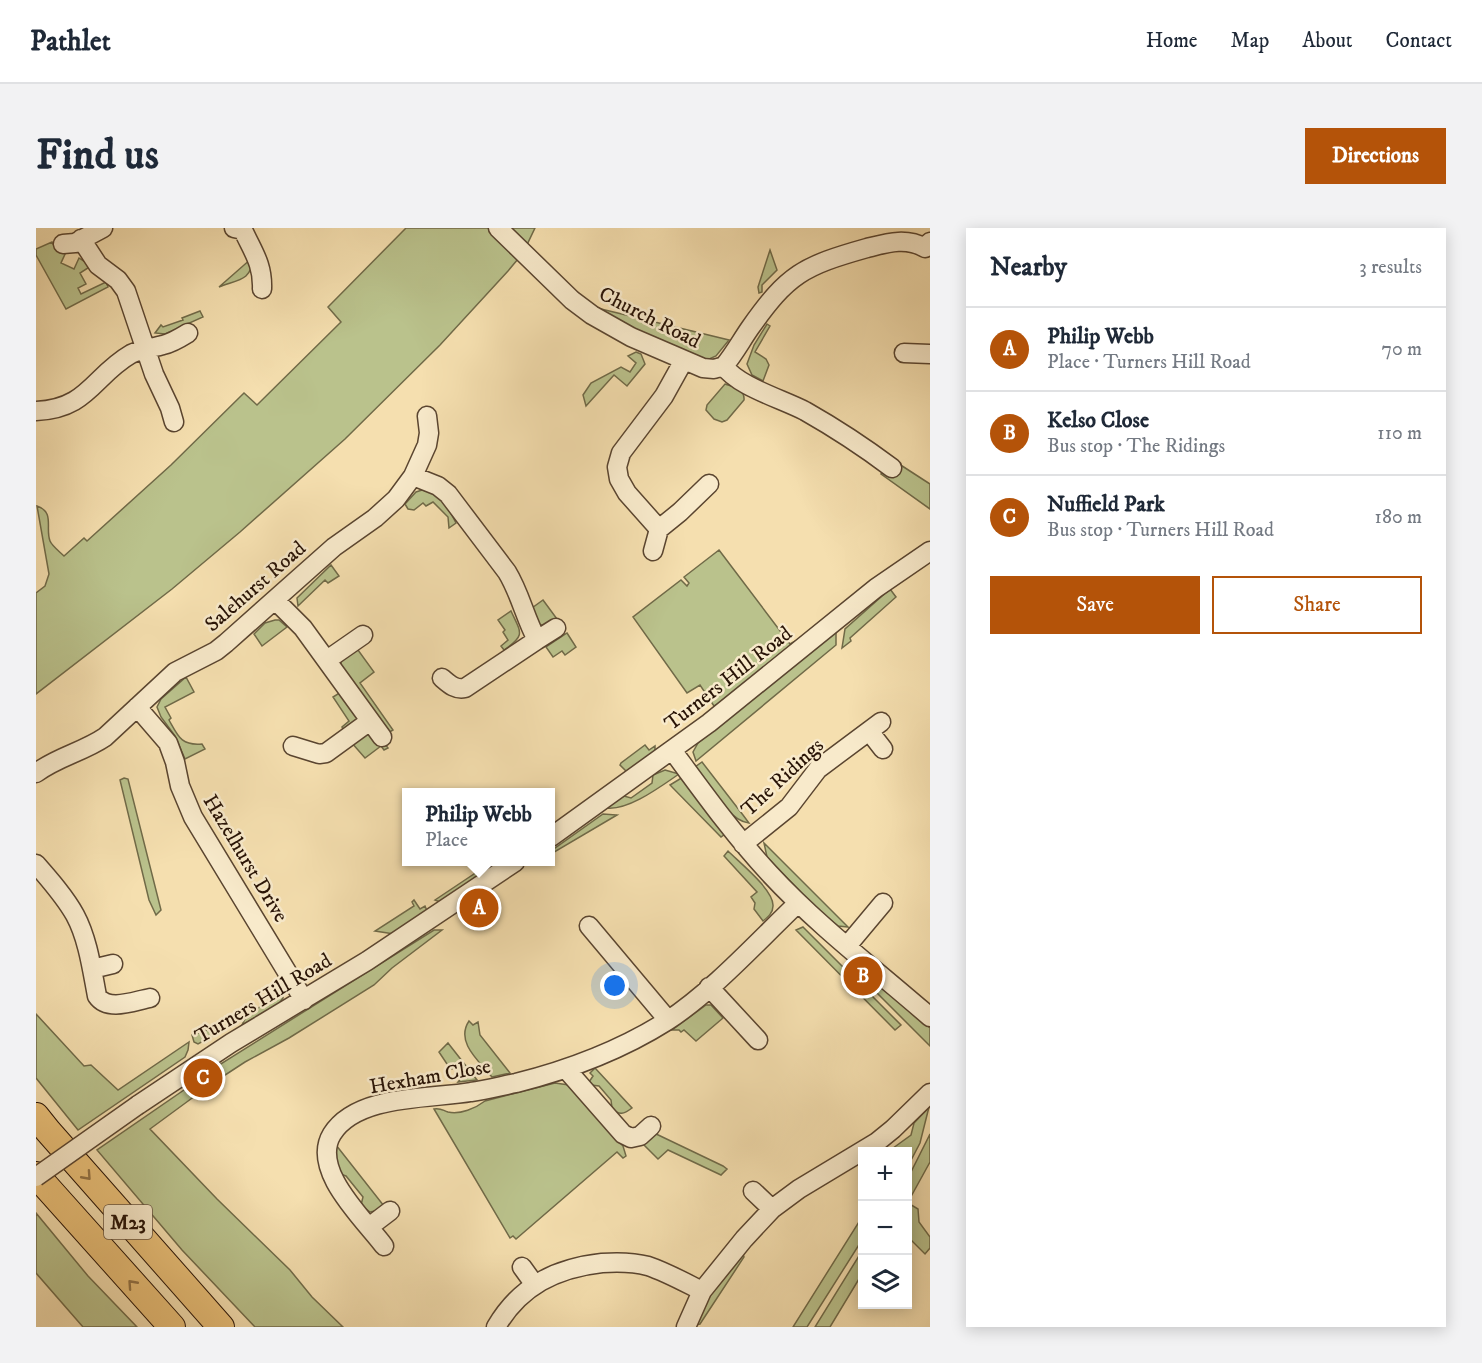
<!DOCTYPE html>
<html lang="en">
<head>
<meta charset="utf-8">
<style>
  body { margin:0; font-family:"IM FELL DW Pica",serif; background:#f2f2f3; color:#1f2937 }
  .controls { position:absolute; right:18px; bottom:18px; display:grid; overflow:hidden; border-radius:0px; box-shadow:0 3px 15px #0003 }
  .controls button { width:54px; height:54px; display:grid; place-items:center; padding:0; border:0; border-bottom:2px solid #e0e1e3; background:#fff; color:#1f2937; font:30px sans-serif }
  .you { position:absolute; left:579px; top:758px; width:21px; height:21px; margin:-15px; border:4px solid #fff; border-radius:50%; background:#1a73e8; box-shadow:0 0 0 9px #1a73e833 }
  .badge { display:grid; place-items:center; width:39px; height:39px; border-radius:50%; background:#b45309; color:#fff; font-size:20px; font-weight:700 }
  .pin { position:absolute; translate:-50% -50%; border:3px solid #fff; box-shadow:0 2px 6px #0006 }
  .popup { position:absolute; left:366px; top:560px; width:153px; height:78px; box-sizing:border-box; display:grid; place-content:center; border-radius:0px; background:#fff; filter:drop-shadow(0 2px 4px #0005); font-size:20px; white-space:nowrap; color:#747a83 }
  .popup b { font-size:22px; color:#1f2937 }
  .popup::after { content:''; position:absolute; left:50%; top:100%; margin-left:-12px; border:12px solid transparent; border-top-color:#fff }
  .list { margin:0; padding:0; list-style:none }
  h2 { display:flex; justify-content:space-between; align-items:center; height:78px; margin:0; padding:0 24px; font-size:26px }
  h2 small { font-size:20px; font-weight:400; color:#747a83 }
  .list li { display:grid; grid-template-columns:39px 1fr auto; gap:18px; align-items:center; box-sizing:border-box; height:84px; padding:0 24px; border-top:2px solid #e0e1e3 }
  .list b { display:block; font-size:22px; white-space:nowrap }
  .list p { margin:0; font-size:20px; white-space:nowrap; color:#747a83 }
  .list em { font-size:20px; font-style:normal; color:#747a83 }
  .actions { display:flex; gap:12px; padding:18px 24px }
  .actions a { flex:1; padding:14px 0; border:2px solid #b45309; border-radius:0px; text-align:center; font-size:21px; color:#b45309 }
  .actions .main { background:#b45309; color:#fff }
  .icon { flex:none; width:33px; height:33px; fill:none; stroke:currentColor; stroke-width:2; stroke-linecap:round; stroke-linejoin:round }
  .map { position:relative; flex:none; width:894px; height:1099px; overflow:hidden; border-radius:0px }
  header { display:flex; align-items:center; gap:36px; box-sizing:border-box; height:84px; padding:0 30px; background:#fff; border-bottom:2px solid #e0e1e3 }
  header strong { font-size:28px }
  nav { display:flex; gap:33px; margin-inline-start:auto; font-size:21px }
  .intro { display:flex; align-items:center; justify-content:space-between; box-sizing:border-box; height:144px; padding:0 36px }
  h1 { margin:0; font-size:42px }
  .button { padding:15px 27px; border-radius:0px; background:#b45309; color:#fff; font-size:21px; font-weight:700 }
  main { display:flex; gap:36px; padding:0 36px }
  aside { flex:1; background:#fff; border-radius:0px; box-shadow:0 3px 15px #0003 }
  .map>svg:first-child { display:block }
  .green { fill:#bac28c; stroke:#706a48; stroke-width:1.5 }
  .lines { fill:none; stroke-linecap:round; stroke-linejoin:round }
  .minor-casing { stroke:#5a4530; stroke-width:21 }
  .highway-casing { stroke:#271205; stroke-width:28 }
  .minor { stroke:#f8eacb; stroke-width:18 }
  .highway { stroke:#eac078; stroke-width:26 }
  .minor-bridge-casing { stroke:#5a4530; stroke-width:21; stroke-linecap:butt }
  .minor-bridge { stroke:#f8eacb; stroke-width:18 }
  .oneway { stroke:#927244 }
  .labels { text-anchor:middle; stroke-width:5; stroke-linejoin:round; paint-order:stroke }
  .shield { fill:#f8eacb; stroke:#665340; stroke-width:1.5 }
  .shield-label { font-size:20px; font-weight:bold; fill:#271205 }
  .street-label { font-size:21px; fill:#271205; stroke:#f8eacb }
</style>
</head>
<body>
<header>
<strong>Pathlet</strong>
<nav><a>Home</a><a>Map</a><a>About</a><a>Contact</a></nav>
</header>
<div class="intro"><h1>Find us</h1><a class="button">Directions</a></div>
<main>
<div class="map">
<svg width="894" height="1099" viewBox="0 0 894 1099">
  <rect width="100%" height="100%" fill="#f5dfaf"/>
  <filter id="stains"><feTurbulence type="fractalNoise" baseFrequency=".00333" numOctaves="4"/><feColorMatrix values="0 0 0 0 .2 0 0 0 0 .09 0 0 0 0 .02 0 0 0 .5 -.17"/></filter>
  <radialGradient id="worn" r=".72"><stop offset=".6" stop-color="#630" stop-opacity="0"/><stop offset="1" stop-color="#630" stop-opacity=".3"/></radialGradient>
  <!-- green -->
  <path class="green" d="M370,0H499L487,25L472,43L404,117L309,211L204,304L136,361L0,466V365L9,358L13,346L1,278C19,284 9,300 14,313C16,318 24,324 28,328L48,310L51,313L135,237L208,165L221,177L305,94L292,79Z
    M16,14L19,19H23L30,24L25,35L38,41L43,30L55,38L44,45L50,56L42,60L45,66L70,54L72,59L30,81L0,27V21Z
    M734,22L741,42L726,57V64L723,65L722,59Z
    M216,30C217,53 200,52 183,59Z
    M561,80L693,112L680,128L671,132L590,97Z
    M164,83L167,89L129,106L119,105L125,97L127,99L147,92L146,90Z
    M731,96L734,98L719,124L730,131L733,137L727,153L716,147L711,136L718,117Z
    M600,124L605,126L609,136L591,158L578,147L550,178L547,167L555,155L585,139L594,144L600,135L592,128Z
    M689,156C698,159 709,161 708,172L691,192L686,194L678,191L670,182L671,177Z
    M860,234L894,256V281L845,246Z
    M386,262C404,263 413,281 420,295L413,300L412,289L397,274L390,278L387,275L378,282L372,281L369,276L380,264Z
    M683,322L754,416L774,405L687,474L678,478L664,457L651,465L597,389L645,352L651,358L653,355L648,349Z
    M295,337L303,348L292,355L289,352L262,378L261,370Z
    M854,361L860,369L814,410L815,413L806,420L809,401Z
    M507,372L521,391L507,398L503,396L496,380Z
    M475,383C485,405 490,407 468,422L465,418L472,412L467,404L469,402L462,392Z
    M239,392H243L251,399L226,418L218,406L229,395Z
    M800,404V417L660,533L657,524L662,515Z
    M531,405L540,419L529,427L526,423L517,429L510,419Z
    M320,422H322L338,444L324,455L357,502L352,505L305,439V433Z
    M150,449L158,464L129,479L135,490L133,492C142,508 145,518 166,516L169,521L149,531L139,508L125,489L121,479L125,471Z
    M305,464L321,489L320,493L308,504L306,499L313,493L297,469Z
    M330,506L345,511L352,520L348,522L345,518L329,530L315,514Z
    M609,517L613,522L619,518V524L591,544L584,537L585,535Z
    M666,534L707,587L713,595C692,593 671,555 659,539Z
    M629,542L643,546C624,559 592,583 570,580L588,568L595,570L616,555L617,547Z
    M647,549L689,606L685,609L634,557Z
    M88,550L92,551L125,682L120,687L113,672L84,552Z
    M567,586L581,587L515,626V623Z
    M728,615L812,699L802,698L778,678L731,629Z
    M692,623C704,635 738,662 737,678C737,685 732,689 727,693L718,681L719,675L715,669L721,664L688,628Z
    M456,634H464L404,674L399,672Z
    M378,672L384,681L389,678L391,683L358,706L339,703L378,678L376,674Z
    M767,699L865,797L859,802L760,702Z
    M398,702H406L356,740L338,757L253,810L209,834L180,853L178,845L183,837Z
    M834,749L894,800V818L830,754Z
    M247,762V770L242,777L206,797L210,789Z
    M670,777H675L687,790L660,813L648,802L645,804L643,802H636Z
    M0,786L48,838L55,837L82,862L153,814L152,822L149,829L42,902L0,850Z
    M433,793L437,797L442,794L444,807L474,845L456,849C443,833 419,814 433,793Z
    M185,797L188,799L186,803L162,816L158,814L156,807Z
    M412,815L441,852L422,854L427,848L428,841L424,837L416,841L413,839L403,824Z
    M559,840L596,880C588,886 583,888 576,880L575,872L563,858L555,857L553,854L557,848L554,845Z
    M519,855L533,857L587,918L590,928L587,930L581,924L480,1011L477,1008L474,1010L398,881C405,880 406,882 412,884C424,887 440,880 449,873Z
    M148,862L163,865L114,901L181,971L254,1042L276,1069L307,1099H219L146,1022L61,922Z
    M893,879L884,915L872,938V924L853,923L875,907L878,895Z
    M616,904L687,938L691,941L685,947L632,922L622,931L605,914Z
    M894,906V934L872,974V950Z
    M300,917L348,978L339,983L334,984L325,977L327,969L310,948L301,945Z
    M872,975L882,981L883,994L894,1009V1020L889,1026L872,1009Z
    M0,985L52,1048L101,1099H47L0,1045Z
    M826,989V1012L771,1099H757Z
    M826,1023V1046L794,1099H779Z
    M707,1026L708,1029L664,1096L660,1097L667,1076Z"/>
  <g class="lines">
    <!-- minor casing -->
    <g class="minor-casing">
      <path id="minor" d="M198,0L207,2C217,24 227,36 226,61
        M462,0L536,72L556,87L595,109L667,140L678,141L688,138C701,158 746,171 769,183C799,200 828,219 856,240
        M45,11L62,37L82,52L90,63L118,146L134,180L138,194
        M27,16L39,15L67,0
        M868,125L894,126
        M688,138C698,126 705,113 714,100C752,46 767,38 831,20C851,15 870,9 889,20L894,14
        M0,183C52,181 57,148 95,126C105,121 116,120 127,117C136,115 144,110 152,105
        M377,248L402,258L412,266L471,344C484,365 489,390 501,412L429,460C419,462 413,456 406,450
        M623,301L591,265L583,251L581,239L585,225L628,168L648,132
        M617,323L623,301L644,284L673,256
        M239,372L267,400L346,509
        M501,412L520,400
        M291,432L327,407
        M101,479L132,515L139,534L144,558L157,589L268,772
        M833,503L847,521
        M257,518L283,526L290,525L334,493
        M636,522C667,564 697,606 733,645C782,698 840,742 894,789
        M0,545C21,529 47,524 69,509L139,444L180,423L190,415L298,319L339,290L360,271L377,248L391,217L393,205L391,188
        M515,609L673,495L840,360L894,323
        M707,616L753,579L782,541L845,494
        M0,636C14,652 29,669 39,687C52,711 56,742 61,768C72,784 98,773 114,770
        M553,698L632,792
        M811,718L847,675
        M56,741L77,736
        M673,759L722,812
        M530,841L587,906L595,910L604,908L615,898
        M102,877L195,815L331,733L479,634
        M717,963L736,981
        M333,999L354,983
        M348,1018C328,991 274,942 296,906C321,866 395,871 435,864C450,862 465,858 480,855C532,842 585,822 631,793C677,763 722,713 762,675
        M486,1039L499,1057
        M460,1099C484,1058 520,1040 566,1035C580,1034 597,1034 612,1038C630,1044 648,1054 666,1063
        M650,1099L666,1063L708,1011L736,981L763,961L841,914L857,901L894,865"/>
    </g>
    <!-- highway casing -->
    <g class="highway-casing">
      <path id="highway" d="M0,888L12,903L185,1099
        M0,947L136,1099"/>
    </g>
    <!-- minor -->
    <use href="#minor" class="minor"/>
    <!-- highway -->
    <use href="#highway" class="highway"/>
    <!-- minor-bridge casing -->
    <g class="minor-bridge-casing">
      <path id="minor-bridge" d="M0,949L102,877"/>
    </g>
    <!-- minor-bridge -->
    <use href="#minor-bridge" class="minor-bridge"/>
  </g>
  <!-- one-way arrows -->
  <defs><path id="oneway-chevron" d="M-2-3.5L2.5 0L-2 3.5" fill="none" stroke-width="1.6" stroke-linecap="round" stroke-linejoin="round" transform="scale(1.5)"/></defs>
  <g class="oneway">
    <use href="#oneway-chevron" transform="translate(51 948) rotate(48)"/>
    <use href="#oneway-chevron" transform="translate(96 1056) rotate(-132)"/>
  </g>
  <g class="labels">
    <!-- shield labels -->
    <rect class="shield" x="68" y="977" width="48" height="34" rx="4.5"/>
    <g class="shield-label">
      <text x="92" y="1001">M23</text>
    </g>
    <!-- street labels -->
    <g class="street-label">
      <text transform="translate(614 89) rotate(27)" y="7">Church Road</text>
      <text transform="translate(219 358) rotate(-41)" y="7">Salehurst Road</text>
      <text transform="translate(692 450) rotate(-38)" y="7">Turners Hill Road</text>
      <text transform="translate(746 549) rotate(-43)" y="7">The Ridings</text>
      <text transform="translate(210 630) rotate(59)" y="7">Hazelhurst Drive</text>
      <text transform="translate(227 770) rotate(-31)" y="7">Turners Hill Road</text>
      <text transform="translate(394 848) rotate(-10)" y="7">Hexham Close</text>
    </g>
  </g>
  <rect width="100%" height="100%" filter="url(#stains)"/>
  <rect width="100%" height="100%" fill="url(#worn)"/>
</svg>
<div class="controls">
<button>+</button>
<button>−</button>
<button><svg class="icon" aria-label="layers" viewBox="0 0 24 24"><path d="M12 4l9 5-9 5-9-5zM3 14l9 5 9-5"/></svg></button>
</div>
<div class="you"></div>
<div class="pin badge" style="left:443px;top:680px">A</div>
<div class="popup"><b>Philip Webb</b>Place</div>
<div class="pin badge" style="left:827px;top:748px">B</div>
<div class="pin badge" style="left:167px;top:850px">C</div>
</div>
<aside>
<h2>Nearby<small>3 results</small></h2>
<ul class="list">
<li><span class="badge">A</span><div><b>Philip Webb</b><p>Place · Turners Hill Road</p></div><em>70 m</em></li>
<li><span class="badge">B</span><div><b>Kelso Close</b><p>Bus stop · The Ridings</p></div><em>110 m</em></li>
<li><span class="badge">C</span><div><b>Nuffield Park</b><p>Bus stop · Turners Hill Road</p></div><em>180 m</em></li>
</ul>
<div class="actions"><a class="main">Save</a><a>Share</a></div>
</aside>
</main>
</body>
</html>
